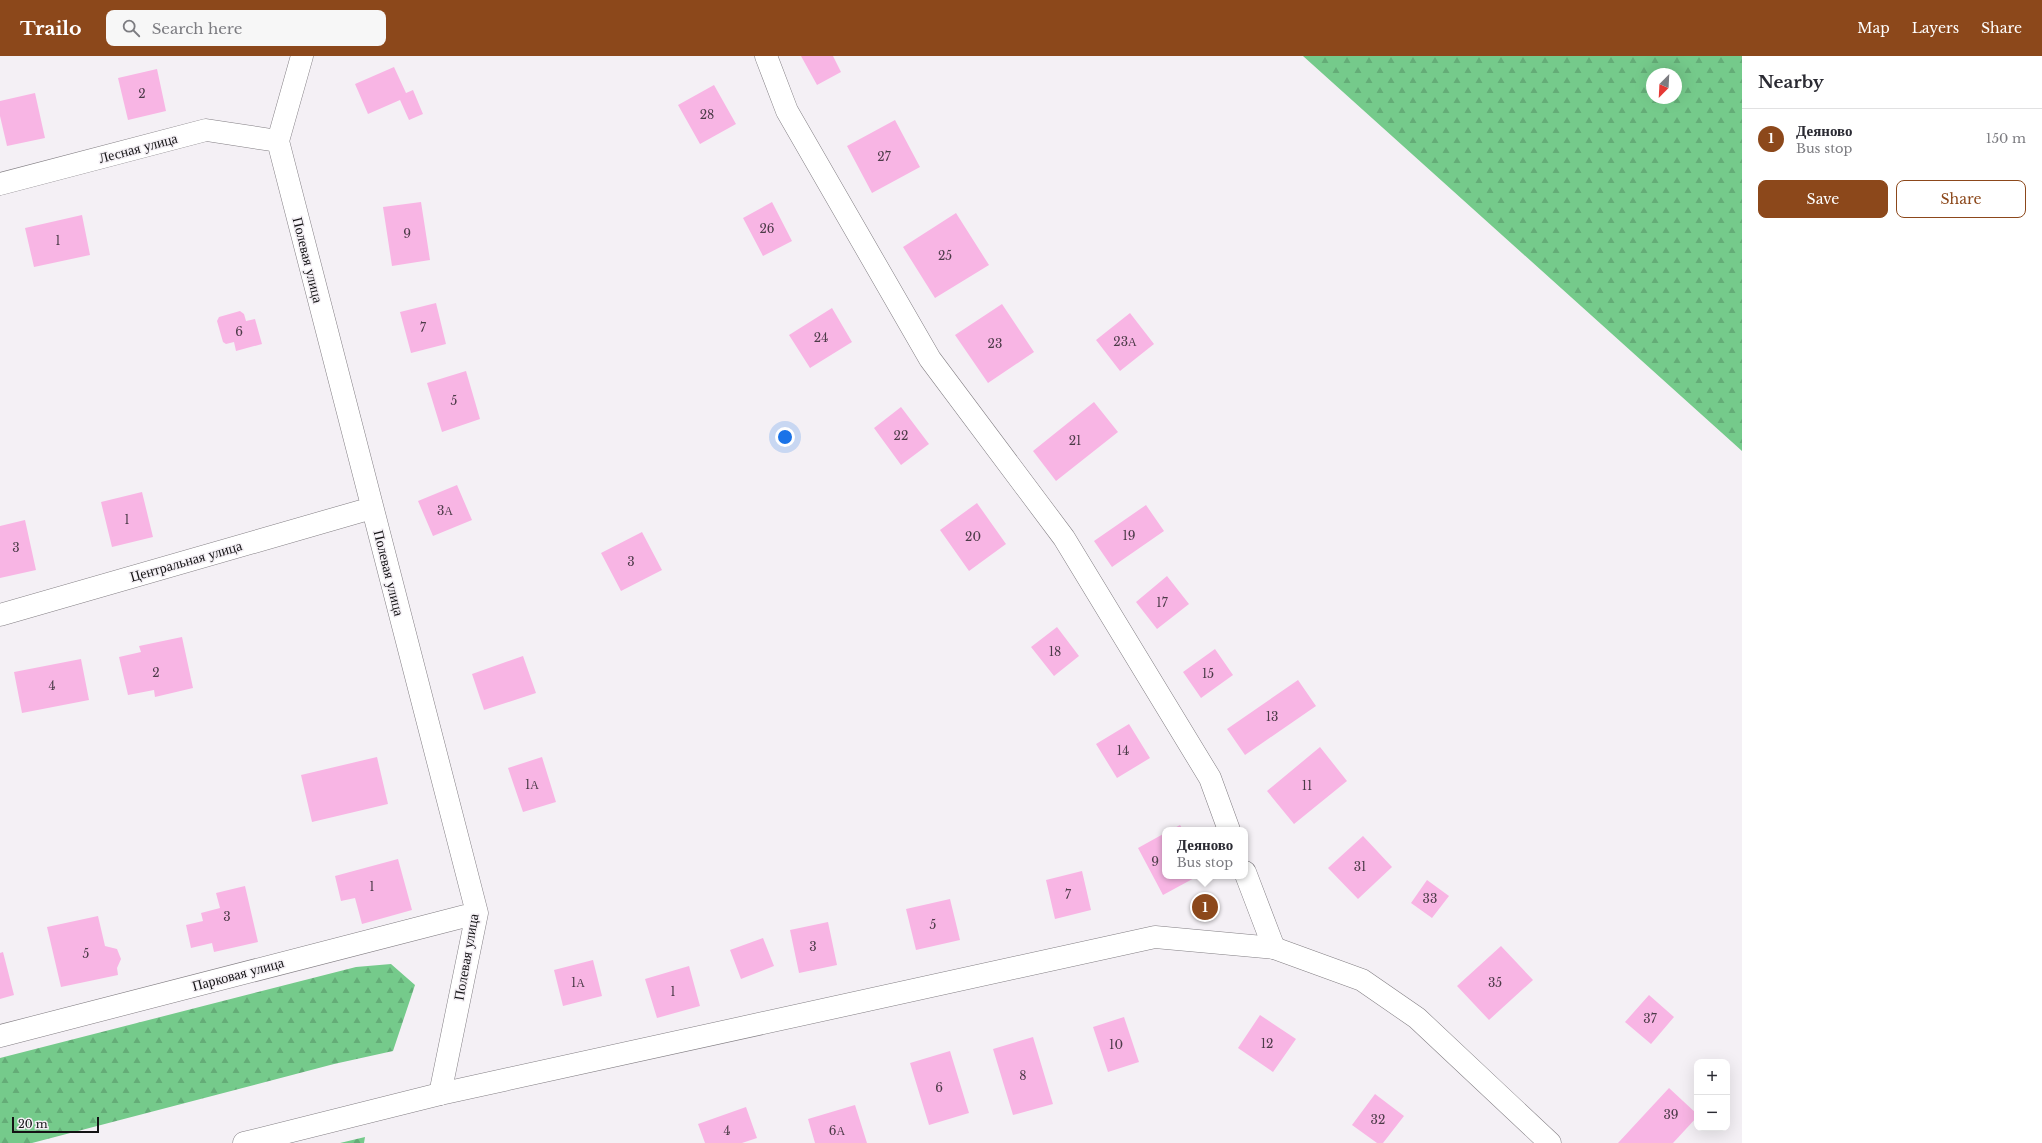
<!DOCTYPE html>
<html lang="en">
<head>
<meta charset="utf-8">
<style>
  body { margin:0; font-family:"Libre Baskerville",serif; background:#f7f7f7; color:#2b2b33 }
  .controls { position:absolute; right:12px; bottom:12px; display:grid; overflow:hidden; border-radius:8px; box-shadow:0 4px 16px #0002 }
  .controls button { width:36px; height:36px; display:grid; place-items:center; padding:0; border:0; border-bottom:1px solid #e1e1e2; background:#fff; color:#2b2b33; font:20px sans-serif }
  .compass { position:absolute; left:1646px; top:12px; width:36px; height:36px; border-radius:50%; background:#fff; box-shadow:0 4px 16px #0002; rotate:204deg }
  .scale { position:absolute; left:12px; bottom:10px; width:87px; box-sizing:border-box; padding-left:4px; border:2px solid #131214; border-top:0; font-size:11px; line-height:14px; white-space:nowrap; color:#131214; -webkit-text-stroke:3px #f4f0f5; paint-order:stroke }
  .you { position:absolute; left:785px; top:381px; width:14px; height:14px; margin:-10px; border:3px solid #fff; border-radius:50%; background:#1a73e8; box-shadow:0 0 0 6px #1a73e833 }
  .badge { display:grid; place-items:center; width:26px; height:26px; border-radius:50%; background:#8c481b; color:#fff; font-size:13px; font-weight:700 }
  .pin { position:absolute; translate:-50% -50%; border:2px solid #fff; box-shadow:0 1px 4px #0006 }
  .popup { position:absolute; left:1162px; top:771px; width:86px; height:52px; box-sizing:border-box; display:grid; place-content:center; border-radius:8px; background:#fff; filter:drop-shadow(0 1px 3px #0005); font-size:13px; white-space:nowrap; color:#7c7c81 }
  .popup b { font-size:15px; color:#2b2b33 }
  .popup::after { content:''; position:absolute; left:50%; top:100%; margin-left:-8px; border:8px solid transparent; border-top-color:#fff }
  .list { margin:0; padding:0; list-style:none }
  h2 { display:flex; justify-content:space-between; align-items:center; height:52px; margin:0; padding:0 16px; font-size:17px }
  h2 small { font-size:13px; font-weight:400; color:#7c7c81 }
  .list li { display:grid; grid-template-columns:26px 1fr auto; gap:12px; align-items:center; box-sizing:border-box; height:60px; padding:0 16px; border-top:1px solid #e1e1e2 }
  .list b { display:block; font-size:15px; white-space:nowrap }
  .list p { margin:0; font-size:13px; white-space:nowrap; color:#7c7c81 }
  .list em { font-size:13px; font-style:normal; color:#7c7c81 }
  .actions { display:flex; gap:8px; padding:12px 16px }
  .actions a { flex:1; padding:9px 0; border:1px solid #8c481b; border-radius:8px; text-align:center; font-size:14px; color:#8c481b }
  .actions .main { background:#8c481b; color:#fff }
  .icon { flex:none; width:22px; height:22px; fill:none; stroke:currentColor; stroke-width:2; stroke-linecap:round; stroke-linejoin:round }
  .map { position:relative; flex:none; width:1742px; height:1087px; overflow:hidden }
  header { display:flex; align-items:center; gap:24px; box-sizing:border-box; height:56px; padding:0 20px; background:#8c481b; color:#fff }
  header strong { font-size:19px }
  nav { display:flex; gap:22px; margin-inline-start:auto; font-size:14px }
  .search { width:280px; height:36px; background:#f7f7f7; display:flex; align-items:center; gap:10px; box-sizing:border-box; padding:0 14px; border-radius:8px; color:#7c7c81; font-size:15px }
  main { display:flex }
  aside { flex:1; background:#fff }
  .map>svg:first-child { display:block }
  .forest { fill:url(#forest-firs); fill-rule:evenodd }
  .building { fill:#f8b5e4 }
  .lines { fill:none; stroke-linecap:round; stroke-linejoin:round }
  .minor-casing { stroke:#827e83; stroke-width:23 }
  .major-casing { stroke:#827e83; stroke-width:23 }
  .minor { stroke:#fff; stroke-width:22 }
  .major { stroke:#fff; stroke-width:22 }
  .labels { text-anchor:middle; stroke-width:3; stroke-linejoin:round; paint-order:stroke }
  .number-label { font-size:12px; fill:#4c3b48 }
  .street-label { font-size:14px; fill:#131214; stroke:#f4f0f5 }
</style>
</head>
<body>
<header>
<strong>Trailo</strong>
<div class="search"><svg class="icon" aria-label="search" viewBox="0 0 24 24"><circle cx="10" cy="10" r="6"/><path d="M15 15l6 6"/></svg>Search here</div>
<nav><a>Map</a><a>Layers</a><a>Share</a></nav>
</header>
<main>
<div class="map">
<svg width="1742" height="1087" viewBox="0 0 1742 1087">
  <defs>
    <pattern id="forest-firs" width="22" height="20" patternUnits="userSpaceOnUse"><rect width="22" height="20" fill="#75ca8b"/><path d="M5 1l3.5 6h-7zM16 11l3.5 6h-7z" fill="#64ac77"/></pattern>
  </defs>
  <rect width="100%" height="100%" fill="#f4f0f5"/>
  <!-- forest -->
  <path class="forest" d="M1303,0H1742V395ZM1652,18H1676V42H1652Z
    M391,908L415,929L393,995L334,1008L32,1087H0V1002L356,911Z
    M365,1081L364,1087H340Z"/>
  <!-- building -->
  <path class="building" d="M801,0H833L841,16L817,29Z
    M394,11L406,37L413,34L423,58L409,64L400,44L368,58L355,28Z
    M157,13L166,55L128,64L118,22Z
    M714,29L736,68L700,88L678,49Z
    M35,37L45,82L7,90L0,60V45Z
    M895,64L920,111L872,137L847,90Z
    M421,146L430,204L392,210L383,151Z
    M772,146L792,185L763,200L743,162Z
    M956,157L989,209L935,242L903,191Z
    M82,159L90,199L34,211L25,172Z
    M436,247L446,288L411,297L400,256Z
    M1002,248L1034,296L988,327L955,279Z
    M832,252L852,286L810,312L789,279Z
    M240,255L244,258L246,265L255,263L262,288L236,295L234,286L226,288L223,286L217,265L219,261Z
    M1130,257L1154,288L1120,315L1096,284Z
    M466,315L480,363L442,376L427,327Z
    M1094,346L1118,376L1056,425L1033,395Z
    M901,351L929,388L901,409L874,372Z
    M457,429L472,464L433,480L418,445Z
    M142,436L153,481L112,491L101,446Z
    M977,447L1006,488L969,515L940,474Z
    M1146,449L1164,475L1112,511L1094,485Z
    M25,464L36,514L0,522V470Z
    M642,476L662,514L621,535L601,497Z
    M1167,520L1189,548L1157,573L1136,546Z
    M1057,571L1079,600L1054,620L1031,591Z
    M182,581L193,632L155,641L154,634L128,639L119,601L141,596L139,590Z
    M1215,593L1233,619L1201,642L1183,616Z
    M523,600L536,637L484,654L472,618Z
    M81,603L89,644L22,657L14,616Z
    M1298,624L1316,650L1245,699L1227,673Z
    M1129,668L1150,702L1117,722L1096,688Z
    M1320,691L1347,725L1294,768L1267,735Z
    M377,701L388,748L312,766L301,719Z
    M542,701L556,746L523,756L508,712Z
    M1180,769L1183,774H1171Z
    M1165,777V820H1198L1163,839L1138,792Z
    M1363,780L1392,811L1358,843L1328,812Z
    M398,803L412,854L362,868L355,842L341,845L335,820Z
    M1082,815L1091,854L1055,863L1046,824Z
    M1427,824L1449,840L1432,862L1411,847Z
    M245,830L258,886L214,896L212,887L191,892L186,869L203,865L201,857L220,852L216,837Z
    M950,843L960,884L916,894L906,853Z
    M98,860L105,890L117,893L121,903L117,912L118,919L61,931L47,871Z
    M828,866L837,909L799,917L790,874Z
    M763,882L774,910L741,923L730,894Z
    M1501,890L1533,924L1489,964L1457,930Z
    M3,896L14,939L0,943V897Z
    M593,904L602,940L563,950L554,914Z
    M689,910L700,950L657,962L645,923Z
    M1649,939L1674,961L1651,988L1625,966Z
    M1260,959L1296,983L1273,1016L1238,992Z
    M1124,961L1139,1006L1108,1016L1093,971Z
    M1033,981L1053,1048L1013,1059L993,993Z
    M950,995L969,1057L929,1069L910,1007Z
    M1669,1032L1697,1058V1061L1673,1087H1618Z
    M1375,1038L1404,1060L1383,1087H1377L1352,1069Z
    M855,1049L867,1087H815L808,1063Z
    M746,1051L757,1082L742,1087H705L698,1068Z"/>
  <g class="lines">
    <!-- minor casing -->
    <g class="minor-casing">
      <path id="minor" d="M302,0L278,85L477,857L440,1038
        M766,0L787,55L930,303L1064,482L1210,722L1229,774
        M0,128L206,74L278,85
        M0,559L372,452
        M1245,816L1274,892
        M0,980L477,857"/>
    </g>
    <!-- major casing -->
    <g class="major-casing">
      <path id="major" d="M244,1087L440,1038L1155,881L1274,892L1362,924L1417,962L1550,1087"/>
    </g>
    <!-- minor -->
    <use href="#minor" class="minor"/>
    <!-- major -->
    <use href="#major" class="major"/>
  </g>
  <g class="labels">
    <!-- number labels -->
    <g class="number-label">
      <text x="142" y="42">2</text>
      <text x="707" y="63">28</text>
      <text x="884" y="105">27</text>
      <text x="767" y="177">26</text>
      <text x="407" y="182">9</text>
      <text x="58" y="189">1</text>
      <text x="945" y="204">25</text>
      <text x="423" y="276">7</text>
      <text x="239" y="280">6</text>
      <text x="821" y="286">24</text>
      <text x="1125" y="290">23А</text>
      <text x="995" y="292">23</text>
      <text x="454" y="349">5</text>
      <text x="901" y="384">22</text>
      <text x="1075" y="389">21</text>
      <text x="445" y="459">3А</text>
      <text x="127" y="468">1</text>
      <text x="1129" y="484">19</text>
      <text x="973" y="485">20</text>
      <text x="16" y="496">3</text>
      <text x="631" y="510">3</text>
      <text x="1162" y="551">17</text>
      <text x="1055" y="600">18</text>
      <text x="156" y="621">2</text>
      <text x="1208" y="622">15</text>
      <text x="52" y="634">4</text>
      <text x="1272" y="665">13</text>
      <text x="1123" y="699">14</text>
      <text x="532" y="733">1А</text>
      <text x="1307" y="734">11</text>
      <text x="1155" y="810">9</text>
      <text x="1360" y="815">31</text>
      <text x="372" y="835">1</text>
      <text x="1068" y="843">7</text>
      <text x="1430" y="847">33</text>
      <text x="227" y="865">3</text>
      <text x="933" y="873">5</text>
      <text x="813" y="895">3</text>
      <text x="86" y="902">5</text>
      <text x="578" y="931">1А</text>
      <text x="1495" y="931">35</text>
      <text x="673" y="940">1</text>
      <text x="1650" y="967">37</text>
      <text x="1267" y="992">12</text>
      <text x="1116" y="993">10</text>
      <text x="1023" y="1024">8</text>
      <text x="939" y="1036">6</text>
      <text x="1671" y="1063">39</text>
      <text x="1378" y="1068">32</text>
      <text x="727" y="1079">4</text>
      <text x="837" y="1079">6А</text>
    </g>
    <!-- street labels -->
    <g class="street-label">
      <text transform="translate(138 92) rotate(-15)" y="5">Лесная улица</text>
      <text transform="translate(308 204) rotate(76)" y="5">Полевая улица</text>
      <text transform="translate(186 505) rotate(-16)" y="5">Центральная улица</text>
      <text transform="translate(389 517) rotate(76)" y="5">Полевая улица</text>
      <text transform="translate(466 901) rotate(-80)" y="5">Полевая улица</text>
      <text transform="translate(238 918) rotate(-15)" y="5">Парковая улица</text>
    </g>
  </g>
</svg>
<div class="controls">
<button>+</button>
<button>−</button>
</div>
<svg class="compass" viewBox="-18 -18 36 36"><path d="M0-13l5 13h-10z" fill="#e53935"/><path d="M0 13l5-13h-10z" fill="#7c7c81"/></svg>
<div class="scale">20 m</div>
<div class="you"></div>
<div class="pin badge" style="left:1205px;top:851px">1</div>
<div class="popup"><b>Деяново</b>Bus stop</div>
</div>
<aside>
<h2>Nearby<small></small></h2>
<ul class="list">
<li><span class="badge">1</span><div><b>Деяново</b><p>Bus stop</p></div><em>150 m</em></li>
</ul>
<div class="actions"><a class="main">Save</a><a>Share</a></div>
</aside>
</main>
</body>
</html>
